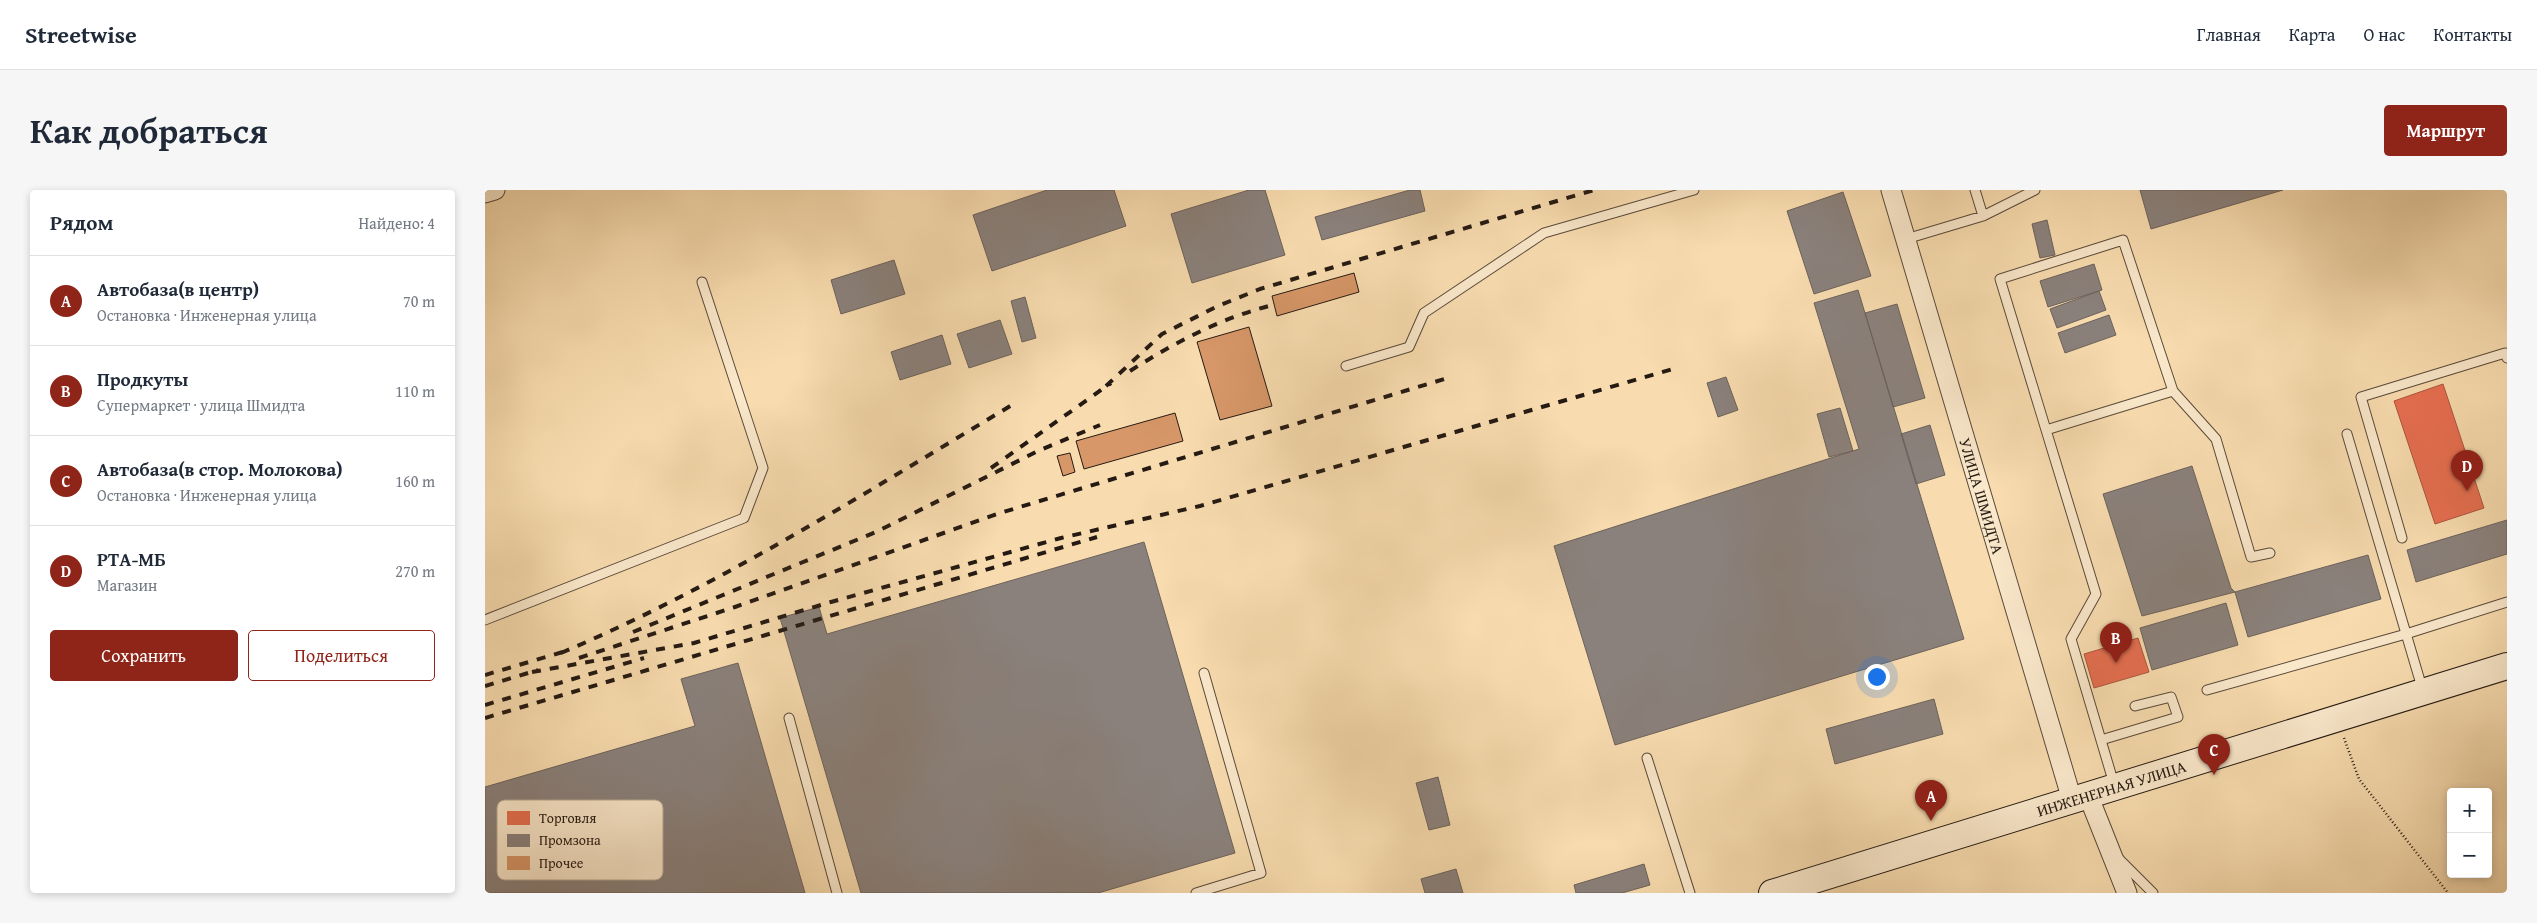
<!DOCTYPE html>
<html lang="ru">
<head>
<meta charset="utf-8">
<style>
  body { margin:0; font-family:"Gentium Book Plus",serif; background:#f6f6f7; color:#1f2937 }
  .controls { position:absolute; right:15px; bottom:15px; display:grid; overflow:hidden; border-radius:5px; box-shadow:0 2px 8px #0003 }
  .controls button { width:45px; height:45px; display:grid; place-items:center; padding:0; border:0; border-bottom:1px solid #e0e1e3; background:#fff; color:#1f2937; font:25px sans-serif }
  .you { position:absolute; left:1391px; top:486px; width:18px; height:18px; margin:-12px; border:4px solid #fff; border-radius:50%; background:#1a73e8; box-shadow:0 0 0 8px #1a73e833 }
  .badge { display:grid; place-items:center; width:32px; height:32px; border-radius:50%; background:#8f2418; color:#fff; font-size:16px; font-weight:700 }
  .pin { position:absolute; translate:-50% -41px; filter:drop-shadow(0 1px 2px #0008) }
  .pin::after { content:''; position:absolute; top:26px; width:18px; height:15px; background:inherit; clip-path:polygon(0 0,100% 0,50% 100%) }
  .list { margin:0; padding:0; list-style:none }
  h2 { display:flex; justify-content:space-between; align-items:center; height:65px; margin:0; padding:0 20px; font-size:21px }
  h2 small { font-size:16px; font-weight:400; color:#747a83 }
  .list li { display:grid; grid-template-columns:32px 1fr auto; gap:15px; align-items:center; box-sizing:border-box; height:90px; padding:0 20px; border-top:1px solid #e0e1e3 }
  .list b { display:block; font-size:19px; white-space:nowrap }
  .list p { margin:0; font-size:16px; white-space:nowrap; color:#747a83 }
  .list em { font-size:16px; font-style:normal; color:#747a83 }
  .actions { display:flex; gap:10px; padding:15px 20px }
  .actions a { flex:1; padding:11px 0; border:1px solid #8f2418; border-radius:5px; text-align:center; font-size:18px; color:#8f2418 }
  .actions .main { background:#8f2418; color:#fff }
  .map { position:relative; flex:none; width:2022px; height:703px; overflow:hidden; border-radius:5px }
  header { display:flex; align-items:center; gap:30px; box-sizing:border-box; height:70px; padding:0 25px; background:#fff; border-bottom:1px solid #e0e1e3 }
  header strong { font-size:24px }
  nav { display:flex; gap:28px; margin-inline-start:auto; font-size:18px }
  .intro { display:flex; align-items:center; justify-content:space-between; box-sizing:border-box; height:120px; padding:0 30px }
  h1 { margin:0; font-size:35px }
  .button { padding:12px 22px; border-radius:5px; background:#8f2418; color:#fff; font-size:18px; font-weight:700 }
  main { display:flex; gap:30px; padding:0 30px }
  aside { flex:1; background:#fff; border-radius:5px; box-shadow:0 2px 8px #0003 }
  .map>svg:first-child { display:block }
  .shops { fill:#e76f51; stroke:#ad563e }
  .industry { fill:#8a817c; stroke:#6c625c }
  .building { fill:#d79768; stroke:#251a13 }
  .lines { fill:none; stroke-linecap:round; stroke-linejoin:round }
  .lane-casing { stroke:#5a4a3a; stroke-width:11 }
  .street-casing { stroke:#5a4a3a; stroke-width:21 }
  .secondary-casing { stroke:#251a13; stroke-width:28 }
  .path { stroke:#251a13; stroke-width:2.5; stroke-dasharray:1 2.5; stroke-linecap:butt }
  .lane { stroke:#fae8cb; stroke-width:9 }
  .street { stroke:#fae8cb; stroke-width:19 }
  .secondary { stroke:#fae8cb; stroke-width:26 }
  .rail { stroke:#251a13; stroke-width:4; stroke-dasharray:9 9; stroke-linecap:butt }
  .labels { text-anchor:middle; stroke-width:5; stroke-linejoin:round; paint-order:stroke }
  .street-label { font-size:16px; fill:#251a13; stroke:#fae8cb }
  .key { fill:#fae8cb; stroke:#baaa94; stroke-width:1 }
  .key-label { font-size:14px; fill:#251a13 }
</style>
</head>
<body>
<header>
<strong>Streetwise</strong>
<nav><a>Главная</a><a>Карта</a><a>О нас</a><a>Контакты</a></nav>
</header>
<div class="intro"><h1>Как добраться</h1><a class="button">Маршрут</a></div>
<main>
<aside>
<h2>Рядом<small>Найдено: 4</small></h2>
<ul class="list">
<li><span class="badge">A</span><div><b>Автобаза(в центр)</b><p>Остановка · Инженерная улица</p></div><em>70 m</em></li>
<li><span class="badge">B</span><div><b>Продкуты</b><p>Супермаркет · улица Шмидта</p></div><em>110 m</em></li>
<li><span class="badge">C</span><div><b>Автобаза(в стор. Молокова)</b><p>Остановка · Инженерная улица</p></div><em>160 m</em></li>
<li><span class="badge">D</span><div><b>РТА-МБ</b><p>Магазин</p></div><em>270 m</em></li>
</ul>
<div class="actions"><a class="main">Сохранить</a><a>Поделиться</a></div>
</aside>
<div class="map">
<svg width="2022" height="703" viewBox="0 0 2022 703">
  <rect width="100%" height="100%" fill="#f8dcaf"/>
  <filter id="stains"><feTurbulence type="fractalNoise" baseFrequency=".004" numOctaves="4"/><feColorMatrix values="0 0 0 0 .2 0 0 0 0 .09 0 0 0 0 .02 0 0 0 .5 -.17"/></filter>
  <radialGradient id="worn" r=".72"><stop offset=".6" stop-color="#630" stop-opacity="0"/><stop offset="1" stop-color="#630" stop-opacity=".3"/></radialGradient>
  <!-- shops -->
  <path class="shops" d="M1958,194L1999,318L1950,334L1909,211Z
    M1653,448L1664,482L1609,498L1599,464Z"/>
  <!-- industry -->
  <path class="industry" d="M562,0H629L641,36L507,81L488,25Z
    M764,0H780L800,65L707,93L686,24Z
    M925,0H935L940,21L837,50L830,27Z
    M1655,0H1798L1666,39Z
    M1358,2L1386,86L1329,104L1302,21Z
    M1562,30L1570,65L1555,68L1547,34Z
    M409,70L420,104L356,124L346,90Z
    M1609,74L1617,100L1563,117L1555,91Z
    M1373,100L1479,449L1130,555L1069,356L1374,259L1329,113Z
    M1614,101L1621,120L1572,138L1565,119Z
    M540,107L551,148L537,152L526,111Z
    M1412,114L1440,208L1408,217L1380,123Z
    M1624,125L1631,145L1580,163L1573,143Z
    M515,130L527,164L484,178L472,144Z
    M457,145L466,174L415,190L406,162Z
    M1241,187L1253,220L1233,227L1222,193Z
    M1355,218L1368,261L1344,267L1332,224Z
    M1445,235L1460,285L1431,294L1416,244Z
    M1707,276L1746,398L1750,402L1657,426L1618,304Z
    M2022,330V364L1931,392L1922,360Z
    M659,352L750,663L613,703H376L295,428L334,417L342,444Z
    M1883,365L1896,409L1763,447L1750,402Z
    M1741,413L1753,455L1667,480L1655,438Z
    M253,473L320,703H0V597L210,536L196,489Z
    M1449,509L1458,544L1350,574L1341,539Z
    M953,587L965,635L944,640L931,593Z
    M1159,674L1165,695L1137,703H1091L1089,695Z
    M971,679L978,703H940L936,689Z"/>
  <!-- building -->
  <path class="building" d="M869,83L874,102L792,126L787,106Z
    M764,137L787,216L735,230L712,152Z
    M690,223L698,251L599,279L591,251Z
    M585,263L590,282L578,286L572,266Z"/>
  <g class="lines">
    <!-- lane casing -->
    <g class="lane-casing">
      <path id="lane" d="M1490,0L1498,26
        M1421,49L1498,26L1550,0
        M861,176L924,157L939,123L1059,43L1209,0
        M1561,240L1688,201
        M1862,244L1938,501
        M1917,348L1876,207L2020,163L2022,168
        M0,430L259,328L278,278L217,92
        M1722,500L1921,444L2022,412
        M304,528L352,703
        M1616,550L1693,527L1686,507L1650,516
        M1162,568L1205,703
        M1629,594L1586,449L1611,404L1515,89L1638,50L1688,201L1731,249L1766,367L1785,363
        M1634,669L1668,703
        M711,703L776,683L719,483"/>
    </g>
    <!-- street casing -->
    <g class="street-casing">
      <g id="street">
        <path id="s1" d="M1406,0L1587,610"/>
        <path d="M0,3L10,0"/>
        <path d="M1603,605L1642,703"/>
      </g>
    </g>
    <!-- secondary casing -->
    <g class="secondary-casing">
      <g id="secondary">
        <path id="s2" d="M1287,703L2022,476"/>
      </g>
    </g>
    <!-- path -->
    <path class="path" d="M1859,548L1874,589L1963,703"/>
    <!-- lane -->
    <use href="#lane" class="lane"/>
    <!-- street -->
    <use href="#street" class="street"/>
    <!-- secondary -->
    <use href="#secondary" class="secondary"/>
    <!-- rail -->
    <path class="rail" d="M645,181C689,153 734,129 784,116
      M621,196L677,144L733,116L775,99L1109,0
      M506,278L626,193
      M148,442L391,342L553,261L615,235
      M76,463C236,395 383,301 532,212
      M94,468L250,417L515,323L966,187
      M47,482L209,453L346,412L576,348L715,316L1188,179
      M0,485L81,461
      M0,496L53,480
      M0,515L159,468
      M0,528L612,347"/>
  </g>
  <g class="labels">
    <!-- street labels -->
    <g class="street-label">
      <text dy="6" stroke="none"><textPath href="#s1" startOffset="319">УЛИЦА ШМИДТА</textPath></text>
      <text dy="6" stroke="none"><textPath href="#s2" startOffset="355">ИНЖЕНЕРНАЯ УЛИЦА</textPath></text>
    </g>
  </g>
  <!-- legend -->
  <rect x="12" y="610" width="166" height="80" rx="8" class="key"/>
  <rect x="22" y="621" width="23" height="14" fill="#e76f51"/>
  <rect x="22" y="644" width="23" height="13" fill="#8a817c"/>
  <rect x="22" y="666" width="23" height="14" fill="#d79768"/>
  <g class="key-label">
    <text x="54" y="633">Торговля</text>
    <text x="54" y="655">Промзона</text>
    <text x="54" y="678">Прочее</text>
  </g>
  <rect width="100%" height="100%" filter="url(#stains)"/>
  <rect width="100%" height="100%" fill="url(#worn)"/>
</svg>
<div class="controls">
<button>+</button>
<button>−</button>
</div>
<div class="you"></div>
<div class="pin badge" style="left:1446px;top:631px">A</div>
<div class="pin badge" style="left:1631px;top:473px">B</div>
<div class="pin badge" style="left:1729px;top:585px">C</div>
<div class="pin badge" style="left:1982px;top:301px">D</div>
</div>
</main>
</body>
</html>
